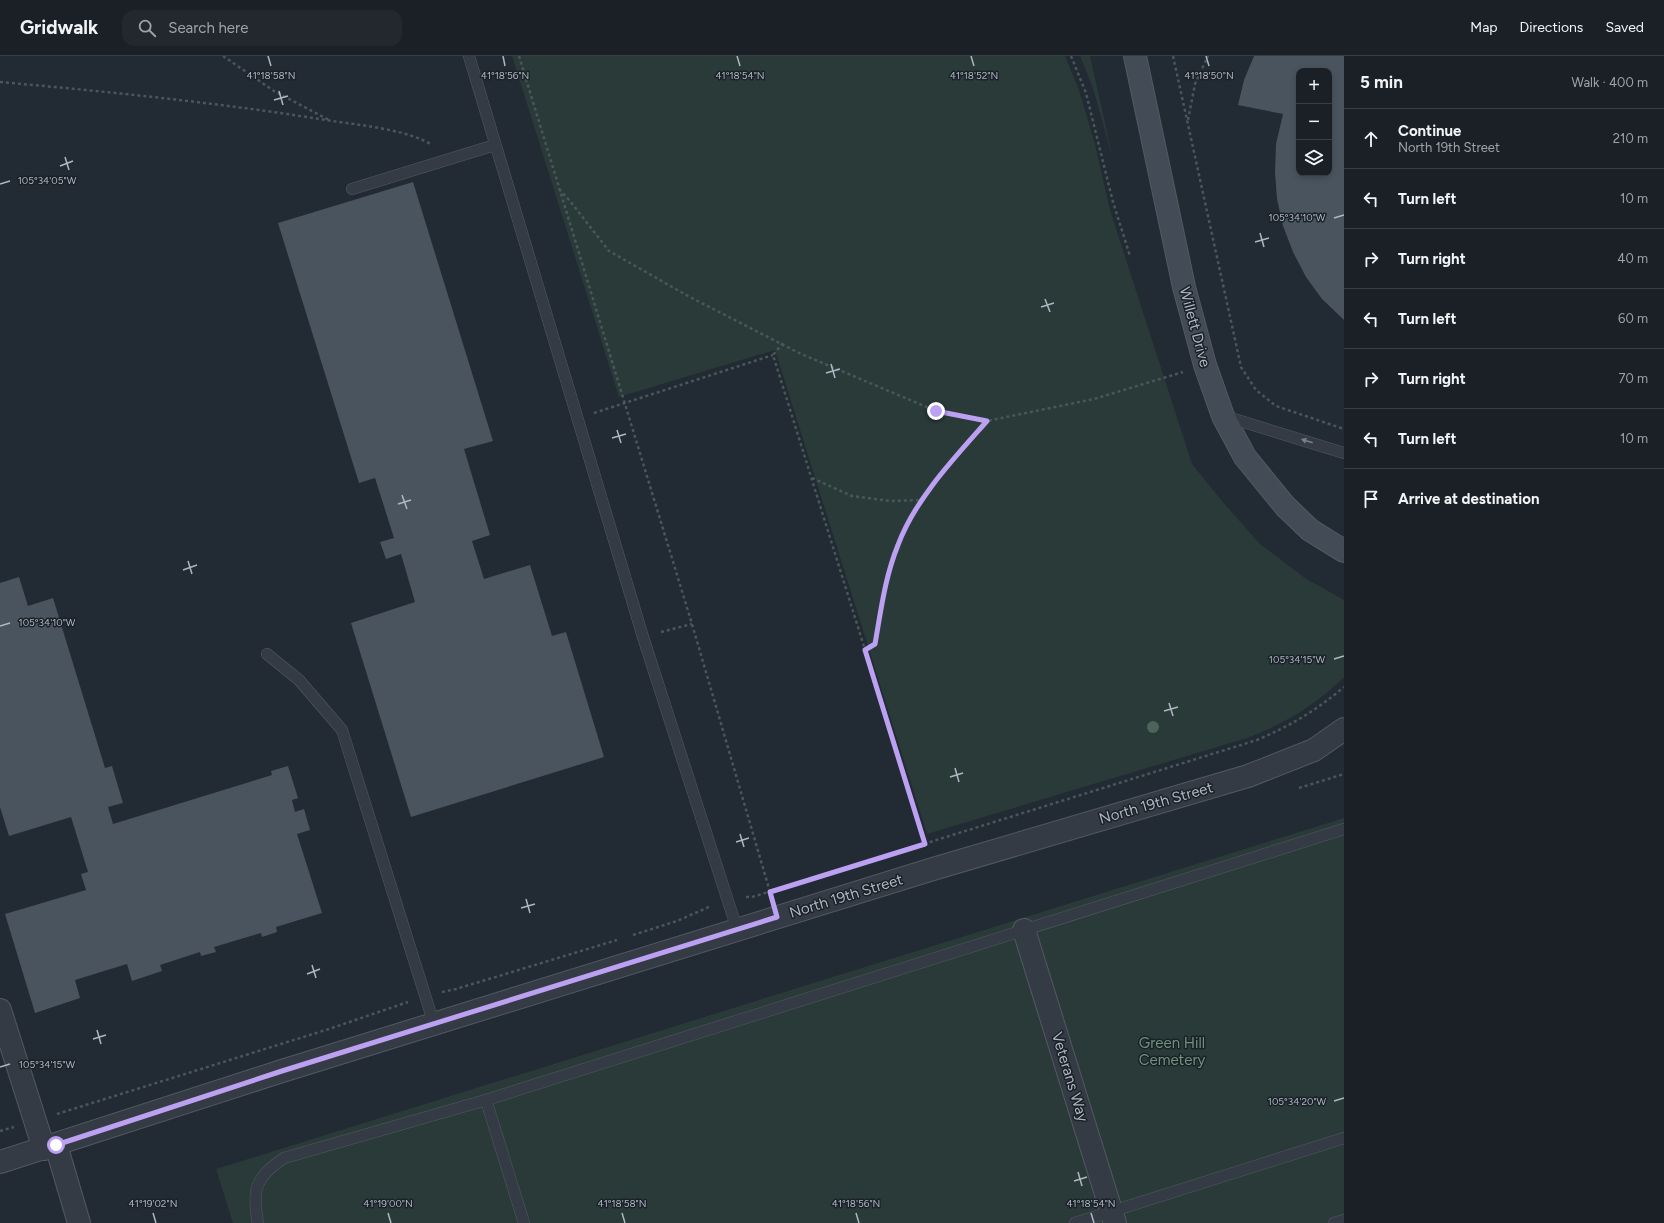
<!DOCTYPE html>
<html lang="en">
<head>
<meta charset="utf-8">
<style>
  body { margin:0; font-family:Figtree,sans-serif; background:#23282e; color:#f1f3f6 }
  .controls { position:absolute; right:12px; top:12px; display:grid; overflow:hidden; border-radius:8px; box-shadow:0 2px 6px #0003 }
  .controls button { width:36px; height:36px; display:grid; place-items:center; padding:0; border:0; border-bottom:1px solid #383e43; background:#1a2026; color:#f1f3f6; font:20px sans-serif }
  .stop { position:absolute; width:12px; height:12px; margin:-9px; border:3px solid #bca0f2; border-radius:50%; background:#fff }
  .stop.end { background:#bca0f2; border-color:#fff; box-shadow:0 1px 4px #0008 }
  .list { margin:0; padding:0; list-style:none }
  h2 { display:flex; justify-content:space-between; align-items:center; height:52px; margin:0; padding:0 16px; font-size:17px }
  h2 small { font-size:13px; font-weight:400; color:#9fa3a7 }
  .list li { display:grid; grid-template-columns:26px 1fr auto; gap:12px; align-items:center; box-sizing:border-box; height:60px; padding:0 16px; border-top:1px solid #383e43 }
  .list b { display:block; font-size:15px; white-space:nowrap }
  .list p { margin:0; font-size:13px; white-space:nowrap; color:#9fa3a7 }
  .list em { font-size:13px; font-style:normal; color:#9fa3a7 }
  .icon { flex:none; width:22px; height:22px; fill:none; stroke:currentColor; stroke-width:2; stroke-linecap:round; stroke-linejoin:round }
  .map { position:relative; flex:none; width:1344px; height:1167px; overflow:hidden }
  header { display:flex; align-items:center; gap:24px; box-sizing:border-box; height:56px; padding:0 20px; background:#1a2026; border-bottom:1px solid #383e43 }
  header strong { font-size:19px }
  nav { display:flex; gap:22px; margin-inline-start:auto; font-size:14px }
  .search { width:280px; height:36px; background:#23282e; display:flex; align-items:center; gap:10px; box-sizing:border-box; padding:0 14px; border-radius:12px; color:#9fa3a7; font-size:15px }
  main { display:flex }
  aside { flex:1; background:#1a2026 }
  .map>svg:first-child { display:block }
  .green { fill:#2a3a39 }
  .building { fill:#4a545f; fill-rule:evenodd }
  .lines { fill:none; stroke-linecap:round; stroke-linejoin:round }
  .lane-casing { stroke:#525962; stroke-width:12 }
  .street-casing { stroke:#525962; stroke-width:24 }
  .secondary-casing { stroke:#525962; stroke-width:24 }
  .path { stroke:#485759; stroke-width:2.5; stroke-dasharray:3 3; stroke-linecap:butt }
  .lane { stroke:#353b44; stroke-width:11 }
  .street { stroke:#353b44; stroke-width:22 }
  .secondary { stroke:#434b56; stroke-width:22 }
  .tree { fill:#4d6459 }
  .oneway { fill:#787f89 }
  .route { stroke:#bca0f2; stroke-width:5 }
  .ticks { fill:none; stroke:#afb6c1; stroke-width:1.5 }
  .labels { text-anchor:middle; stroke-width:3; stroke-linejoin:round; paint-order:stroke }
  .street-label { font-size:15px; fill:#afb6c1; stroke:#1a2128 }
  .park-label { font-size:15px; fill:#719478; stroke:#1a2128 }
  .ticks-label { font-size:10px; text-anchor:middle; fill:#afb6c1; stroke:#1a2128; stroke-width:3; stroke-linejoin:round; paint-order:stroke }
</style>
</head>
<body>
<header>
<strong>Gridwalk</strong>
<div class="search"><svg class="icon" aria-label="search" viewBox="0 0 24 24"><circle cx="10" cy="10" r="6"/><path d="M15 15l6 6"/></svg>Search here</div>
<nav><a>Map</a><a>Directions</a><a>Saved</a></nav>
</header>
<main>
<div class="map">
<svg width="1344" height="1167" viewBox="0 0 1344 1167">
  <rect width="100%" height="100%" fill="#222a33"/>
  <!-- green -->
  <path class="green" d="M512,0H1065L1079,34L1095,88L1110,154L1192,408L1222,445L1260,488L1305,522L1344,544V621C1316,649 1284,668 1247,682L927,778L775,294L619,341Z
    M1080,0H1090L1113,103L1093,32Z
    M1344,762V1167H233L216,1113Z"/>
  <!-- building -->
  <path class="building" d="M1254,0H1344V264L1322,243L1306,221L1293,196L1283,170L1277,143L1275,116L1276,88L1283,58L1238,49L1244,24ZM1299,15H1329V117H1299Z
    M413,126L493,385L464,393L490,479L472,485L484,523L530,509L552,580L566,576L604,701L411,761L351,567L415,546L401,498L386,503L380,486L394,482L375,422L359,427L278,167Z
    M19,521L28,550L53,542L105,712L112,710L123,747L108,751L113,768L272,719L271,715L288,710L298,742L292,744L295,756L304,753L310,774L297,778L322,857L276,871L277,876L262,881L261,877L214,891L216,896L201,900L200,896L160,909L162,915L132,925L127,908L75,924L80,942L35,957L5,858L86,834L81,818L88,816L71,761L9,780L0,751V527Z"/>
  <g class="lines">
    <!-- lane casing -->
    <g class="lane-casing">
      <path id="lane" d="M469,0L643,581L737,873
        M352,133L495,89
        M1224,360L1344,397
        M267,598L299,624L342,674L434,968
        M486,1044L524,1167
        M258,1167C252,1134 255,1121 284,1102L486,1044L1344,773
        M1075,1167L1344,1082
        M1334,1167L1344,1164"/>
    </g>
    <!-- street casing -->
    <g class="street-casing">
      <path id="street" d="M1024,874L1115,1167
        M0,954L44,1093
        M56,1089L79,1167
        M0,1106L282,1015L933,813L1248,720L1314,694L1344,673"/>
    </g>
    <!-- secondary casing -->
    <g class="secondary-casing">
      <path id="secondary" d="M1135,0L1184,231L1205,309L1223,360L1245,401L1285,450L1310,474L1344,495"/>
    </g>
    <!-- path -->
    <path class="path" d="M223,0L274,35L329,64
      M519,0L692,568L770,836
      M1071,0L1086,37L1113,146L1130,200
      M1173,0L1241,311L1256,334L1276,350L1344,373
      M0,26C111,36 222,47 332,65C360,69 409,74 432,89
      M1188,64L1195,28L1208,0
      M559,133L570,145L609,195L688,240L799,297L936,355L987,365L1094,343L1183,316
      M783,287L773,299L926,789
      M594,357L773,299
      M812,422L852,440L890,445L922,444
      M661,576L692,568
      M865,594L875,588C881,554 886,521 898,489C914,444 955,400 987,366
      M1299,732L1344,718
      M746,841H752L805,825L1257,684C1290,670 1317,654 1344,631
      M633,879L677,865L711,850
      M442,936L456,933L617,884
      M57,1058L329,973L408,946
      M0,1075L14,1071"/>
    <!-- lane -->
    <use href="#lane" class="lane"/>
    <!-- street -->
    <use href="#street" class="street"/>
    <!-- secondary -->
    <use href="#secondary" class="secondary"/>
  </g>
  <!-- trees -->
  <circle class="tree" cx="1153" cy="671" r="6"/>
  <!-- one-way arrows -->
  <defs><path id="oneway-solid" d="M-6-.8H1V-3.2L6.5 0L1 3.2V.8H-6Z"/></defs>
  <use class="oneway" href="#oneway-solid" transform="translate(1307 385) rotate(-162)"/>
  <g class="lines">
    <!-- route -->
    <path class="route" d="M56,1089L282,1015L777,861L770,836L925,788L865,594L875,588C881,554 885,521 898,489C915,443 955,401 987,365L936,355"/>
  </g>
  <!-- ticks -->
  <path class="ticks" d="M268,0L271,10M503,0L505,10M737,0L740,10M971,0L974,10M1206,0L1209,10M279,35L283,49M274,44L288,40M65,101L69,114M60,110L73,105M0,128L10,125M1334,162L1344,159M1260,177L1264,191M1255,186L1269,182M1045,243L1050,256M1041,251L1054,247M831,308L835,322M826,317L840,313M617,374L621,387M612,382L626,378M402,439L407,453M398,448L411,444M188,505L192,518M183,514L197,509M0,570L10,567M1334,603L1344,600M1169,647L1173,660M1164,655L1178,651M955,712L959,726M950,721L963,717M740,778L744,791M736,786L749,782M526,843L530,857M521,852L535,848M312,909L316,922M307,918L320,913M97,974L101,988M93,983L106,979M0,1011L10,1008M1334,1045L1344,1042M1078,1116L1082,1130M1074,1125L1087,1121M153,1157L156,1167M388,1157L391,1167M622,1157L625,1167M856,1157L859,1167M1091,1157L1094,1167"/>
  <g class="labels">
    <!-- street labels -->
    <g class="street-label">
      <text transform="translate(1195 271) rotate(75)" y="5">Willett Drive</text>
      <text transform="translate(1156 747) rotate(-16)" y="5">North 19th Street</text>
      <text transform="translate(846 840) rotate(-17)" y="5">North 19th Street</text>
      <text transform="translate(1070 1021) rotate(73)" y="5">Veterans Way</text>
    </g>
    <!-- park labels -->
    <g class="park-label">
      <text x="1172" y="992">Green Hill<tspan x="1172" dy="17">Cemetery</tspan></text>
    </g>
  </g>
  <g class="ticks-label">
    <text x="271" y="23">41°18'58"N</text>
    <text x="505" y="23">41°18'56"N</text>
    <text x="740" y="23">41°18'54"N</text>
    <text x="974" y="23">41°18'52"N</text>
    <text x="1209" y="23">41°18'50"N</text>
    <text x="47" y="128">105°34'05"W</text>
    <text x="1297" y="165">105°34'10"W</text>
    <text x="47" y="570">105°34'10"W</text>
    <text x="1297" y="607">105°34'15"W</text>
    <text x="47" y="1012">105°34'15"W</text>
    <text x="1297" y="1049">105°34'20"W</text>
    <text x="153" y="1151">41°19'02"N</text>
    <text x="388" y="1151">41°19'00"N</text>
    <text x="622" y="1151">41°18'58"N</text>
    <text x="856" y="1151">41°18'56"N</text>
    <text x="1091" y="1151">41°18'54"N</text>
  </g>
</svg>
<div class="controls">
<button>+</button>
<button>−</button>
<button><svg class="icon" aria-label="layers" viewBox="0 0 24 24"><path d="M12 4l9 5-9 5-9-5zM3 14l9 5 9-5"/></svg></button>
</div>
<div class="stop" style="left:56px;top:1089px"></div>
<div class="stop end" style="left:936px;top:355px"></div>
</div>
<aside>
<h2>5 min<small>Walk · 400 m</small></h2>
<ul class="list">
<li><svg class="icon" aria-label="ahead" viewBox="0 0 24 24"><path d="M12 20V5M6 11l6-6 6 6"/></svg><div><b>Continue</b><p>North 19th Street</p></div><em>210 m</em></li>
<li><svg class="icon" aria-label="left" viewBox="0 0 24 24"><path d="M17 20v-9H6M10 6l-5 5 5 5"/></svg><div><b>Turn left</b></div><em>10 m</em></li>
<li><svg class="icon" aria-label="right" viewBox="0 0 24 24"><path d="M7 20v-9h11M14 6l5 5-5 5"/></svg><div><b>Turn right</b></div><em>40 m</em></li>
<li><svg class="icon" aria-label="left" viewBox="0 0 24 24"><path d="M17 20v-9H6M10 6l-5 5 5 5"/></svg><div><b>Turn left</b></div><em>60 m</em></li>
<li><svg class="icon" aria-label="right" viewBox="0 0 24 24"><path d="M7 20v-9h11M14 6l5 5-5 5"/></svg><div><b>Turn right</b></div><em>70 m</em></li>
<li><svg class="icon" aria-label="left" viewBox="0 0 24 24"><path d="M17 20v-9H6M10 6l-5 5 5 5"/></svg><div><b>Turn left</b></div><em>10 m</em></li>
<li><svg class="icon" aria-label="arrive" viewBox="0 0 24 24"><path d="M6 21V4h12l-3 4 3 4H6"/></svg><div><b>Arrive at destination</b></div></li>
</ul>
</aside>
</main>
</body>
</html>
